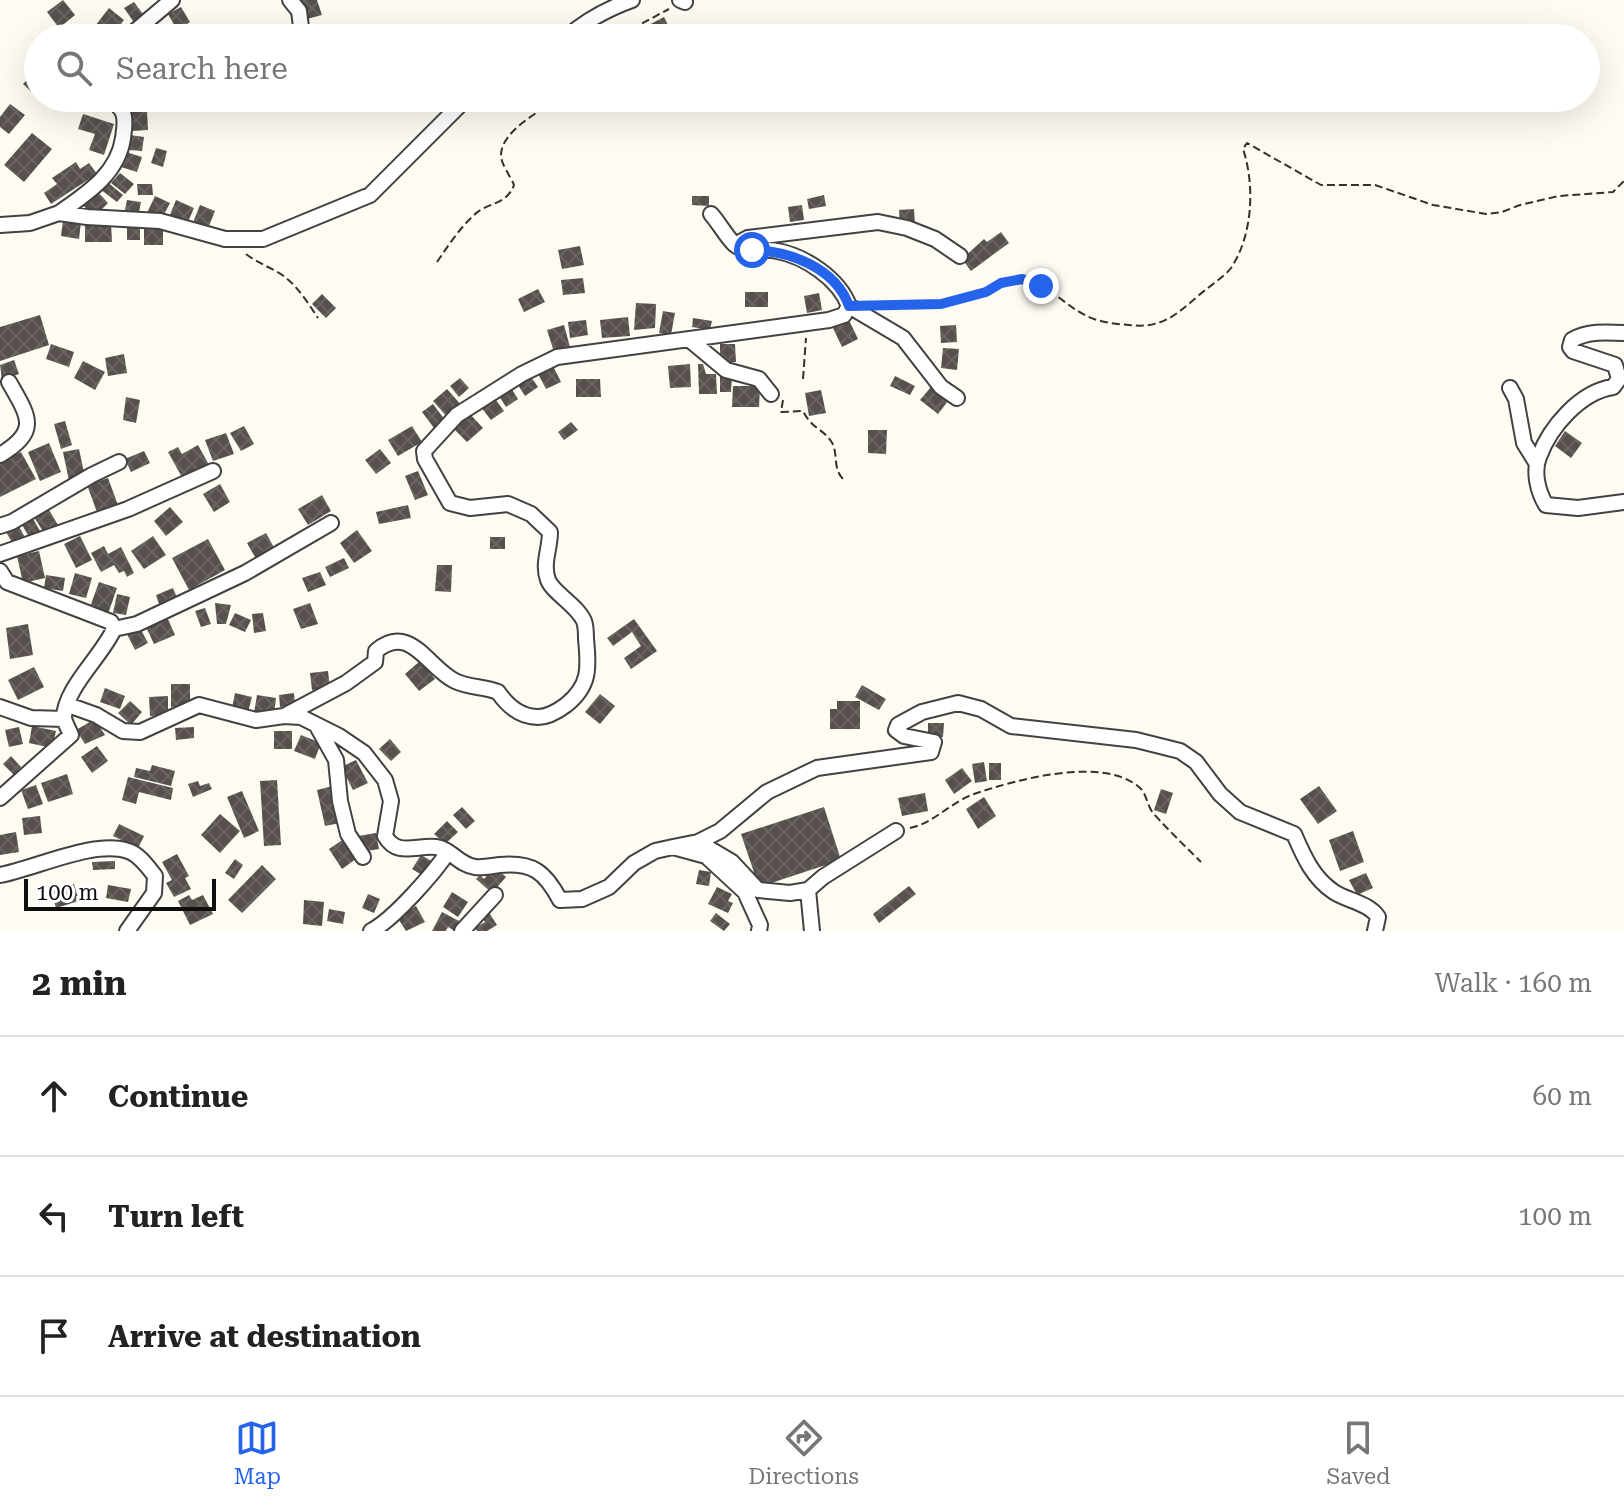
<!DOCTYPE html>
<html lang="en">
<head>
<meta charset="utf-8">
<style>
  body { margin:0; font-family:"Roboto Serif",serif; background:#f6f6f6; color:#222 }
  .scale { position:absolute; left:24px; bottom:20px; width:192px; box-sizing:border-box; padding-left:8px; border:4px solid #0f0f0f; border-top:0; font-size:22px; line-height:28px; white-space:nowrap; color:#0f0f0f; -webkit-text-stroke:6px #fff; paint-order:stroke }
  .stop { position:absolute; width:24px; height:24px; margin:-18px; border:6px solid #2563eb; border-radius:50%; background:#fff }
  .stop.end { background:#2563eb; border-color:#fff; box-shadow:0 2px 8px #0008 }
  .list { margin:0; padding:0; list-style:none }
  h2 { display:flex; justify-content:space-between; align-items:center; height:104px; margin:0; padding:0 32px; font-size:34px }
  h2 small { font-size:26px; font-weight:400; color:#767676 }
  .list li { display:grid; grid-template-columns:52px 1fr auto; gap:24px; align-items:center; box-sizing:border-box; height:120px; padding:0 32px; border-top:2px solid #e0e0e0 }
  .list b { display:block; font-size:30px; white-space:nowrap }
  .list em { font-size:26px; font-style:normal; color:#767676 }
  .icon { flex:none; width:44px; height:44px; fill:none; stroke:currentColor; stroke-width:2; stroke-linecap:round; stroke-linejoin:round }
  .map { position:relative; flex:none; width:1624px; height:931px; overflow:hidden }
  .search { position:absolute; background:#fff; box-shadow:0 8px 32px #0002; left:24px; right:24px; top:24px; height:88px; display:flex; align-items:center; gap:20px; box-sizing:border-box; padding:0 28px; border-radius:44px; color:#767676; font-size:30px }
  .sheet { height:464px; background:#fff }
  nav { display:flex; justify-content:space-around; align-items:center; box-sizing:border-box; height:112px; border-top:2px solid #e0e0e0; background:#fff; font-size:22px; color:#767676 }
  nav a { display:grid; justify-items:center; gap:4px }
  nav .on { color:#2563eb }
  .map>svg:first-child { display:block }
  .building { fill:url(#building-cross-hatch) }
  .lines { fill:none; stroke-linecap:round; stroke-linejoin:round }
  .minor-casing { stroke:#424242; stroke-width:18 }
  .path { stroke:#313131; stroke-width:2; stroke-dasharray:8 4; stroke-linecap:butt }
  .minor { stroke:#fff; stroke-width:14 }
  .route { stroke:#2563eb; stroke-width:10 }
</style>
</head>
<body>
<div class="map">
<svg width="1624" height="931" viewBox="0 0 1624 931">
  <defs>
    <pattern id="building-cross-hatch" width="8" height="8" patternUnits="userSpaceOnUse" patternTransform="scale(2)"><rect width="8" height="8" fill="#57504c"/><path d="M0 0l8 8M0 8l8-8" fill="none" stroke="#6a6561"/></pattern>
  </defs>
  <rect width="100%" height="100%" fill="#fefbf2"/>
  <!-- building -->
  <path class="building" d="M63,0L75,15L59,28L47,12Z
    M301,0H317L322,15L307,19Z
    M134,2L145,17L135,24L124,8Z
    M181,7L190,22L177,30L168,14Z
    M109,8L124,20L111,38H103L92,30Z
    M664,17L672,33L663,38H653L647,26Z
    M32,75L38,82V98L23,84Z
    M10,104L25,115L9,134L0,127V117Z
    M147,110L148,130L132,131L131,111Z
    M83,114L114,124L104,155L89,150L95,134L78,129Z
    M32,133L52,149L24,182L4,165Z
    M130,135L144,137L142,151L128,150Z
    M156,148L167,151L163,167L151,163Z
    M126,152L142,157L137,172L121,167Z
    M76,162L80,169L89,163L97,174L51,204L44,193L57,184L52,178Z
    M120,173L134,184L125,194L111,183Z
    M106,181L123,195L117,202L100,189Z
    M137,184H152L153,195H138Z
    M97,191L108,203L94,217L82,204Z
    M824,195L826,206L809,209L807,199Z
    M155,196L170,203L161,220L147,213Z
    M692,196H709V206L692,205Z
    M127,200L141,202L138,217L124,215Z
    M176,200L194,208L187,224L169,217Z
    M200,205L215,211L207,231L192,225Z
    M802,205L804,220L790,222L788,207Z
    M914,209L915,225L900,226L899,210Z
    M63,220L81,222L79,239L61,236Z
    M85,223H111L112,242H85Z
    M163,224V245H144V225Z
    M127,225H140V240H127Z
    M1001,232L1009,243L971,271L962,259L984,239L987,242Z
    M580,246L584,265L562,269L558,250Z
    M583,278L585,293L563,295L561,280Z
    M538,289L545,302L524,312L518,299Z
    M745,292H768V307H745Z
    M819,293L822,310L807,313L804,296Z
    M322,294L336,308L326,318L312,304Z
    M636,303L656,304L655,328L634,330Z
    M663,311L675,313L671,335L659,333Z
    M40,315L49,345L0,361V327Z
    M628,317L630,336L602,338L600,320Z
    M693,318L712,321L710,330L692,327Z
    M848,318L858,339L842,347L832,326Z
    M586,320L588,335L570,338L568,322Z
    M564,325L570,347L554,352L547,330Z
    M956,325L957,342L941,343L940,326Z
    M51,344L74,352L69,367L46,359Z
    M720,344H735L736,362L720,363Z
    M943,348L959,349L957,370L941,368Z
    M124,354L127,373L108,376L105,358Z
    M14,360L19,374L2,380L0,365Z
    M83,361L105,372L95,390L74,378Z
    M552,364L561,382L546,389L537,372Z
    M690,364L691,387L670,388L668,366Z
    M698,364H703L706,374H716L717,394H699Z
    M720,375H732L731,392H720Z
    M895,376L915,386L910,395L890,386Z
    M531,377L538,387L525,396L518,385Z
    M460,378L469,388L459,397L450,386Z
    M576,379H600L601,397H576Z
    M733,386H760L759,407H732Z
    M931,387L948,401L938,414L920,400Z
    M511,388L518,399L506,407L499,396Z
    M447,389L462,406L448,418L433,401Z
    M821,390L826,413L809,416L805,393Z
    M493,396L504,411L491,420L480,406Z
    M126,397L140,400L136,423L123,420Z
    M433,404L445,420L434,428L422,412Z
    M468,412L483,428L467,442L452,427Z
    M65,421L72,445L61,449L54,424Z
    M571,422L578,430L564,440L558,432Z
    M244,426L254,444L241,451L230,433Z
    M412,426L422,442L398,456L388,440Z
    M868,430H887L886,454L868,453Z
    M1565,431L1582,443L1571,458L1555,446Z
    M226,433L234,454L213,461L205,440Z
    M49,443L61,472L40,481L28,452Z
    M198,445L209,465L183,479L168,452L178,447L182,454Z
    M79,449L85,477L69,481L63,452Z
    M380,449L391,463L376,474L365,460Z
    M144,451L150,463L131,472L125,459Z
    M21,452L36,479L0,497V463Z
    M418,471L428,495L415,500L405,476Z
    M108,478L118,505L97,512L87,485Z
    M220,484L230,502L214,512L203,494Z
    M322,495L331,511L308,525L298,509Z
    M408,505L411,518L379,524L376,512Z
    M170,507L183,522L166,536L154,521Z
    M48,508L58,525L44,533L34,517Z
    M32,517L40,531L29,537L21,523Z
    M18,525L26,539L14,546L6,532Z
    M357,530L372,551L354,563L340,543Z
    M266,533L277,553L259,564L247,543Z
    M80,536L92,560L76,568L64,544Z
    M153,536L166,555L144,569L131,551Z
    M490,537H505V549H490Z
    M208,539L225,570L189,590L172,558Z
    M104,546L108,554L121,547L134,573L127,577L124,571L119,573L114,565L101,572L91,553Z
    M39,551L45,578L23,583L17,556Z
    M344,558L349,568L330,577L325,567Z
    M437,565H452L451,592L435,591Z
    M320,572L326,585L308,592L302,578Z
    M75,573L92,578L86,598L69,594Z
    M46,575L65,578L63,591L44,588Z
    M99,582L117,588L108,614L90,607Z
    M173,588L178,600L160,607L156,595Z
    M117,594L130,597L126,615L113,613Z
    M215,603L231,605L226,624H217Z
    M310,603L318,624L301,629L293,609Z
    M205,608L211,624L201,627L195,611Z
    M235,613L251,620L245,632L229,625Z
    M263,613L266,631L254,633L252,614Z
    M167,617L175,635L154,644L146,627Z
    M634,619L657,651L631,669L624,658L641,646L632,632L613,646L607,638Z
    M28,624L33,655L10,659L6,628Z
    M140,628L148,643L135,650L127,634Z
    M420,661L435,679L419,691L405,674Z
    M34,667L44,687L18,700L8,680Z
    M328,671L330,688L312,690L310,673Z
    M171,684H190V706L171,707Z
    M862,685L886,699L879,710L855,697Z
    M105,688L125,696L120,709L100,702Z
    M235,693L252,697L248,712L232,708Z
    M294,693L295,705L280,707L279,695Z
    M600,694L615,706L600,724L585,712Z
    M257,695L276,698L274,715L254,713Z
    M168,696V715L150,716L149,697Z
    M130,701L142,712L131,725L118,713Z
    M837,701H860V729H830V709H837Z
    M95,719L105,735L85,744L76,730Z
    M928,723H944L943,737H928Z
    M32,726L56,731L52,748L29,743Z
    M19,727L23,744L9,747L5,730Z
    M194,727V738L176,740L175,728Z
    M274,731H292V749H274Z
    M301,735L321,743L315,759L294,751Z
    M390,739L401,752L391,761L379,749Z
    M97,746L108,761L92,773L81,757Z
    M11,756L21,767L14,775L3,764Z
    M356,760L368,783L353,790L341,767Z
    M984,762L987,781L975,783L972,764Z
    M989,763H1001V780H989Z
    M152,765L175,771L171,786L134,777L136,768L150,771Z
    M962,768L972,781L954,794L945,780Z
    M67,774L73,794L48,802L41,783Z
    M128,777L173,788L171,800L139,792L136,804L122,800Z
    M277,780L281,845L264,846L260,781Z
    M198,781L200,786L209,783L212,789L193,797L188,784Z
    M36,785L43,804L28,809L21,790Z
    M333,786L340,823L325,826L317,790Z
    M1319,786L1337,811L1318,824L1300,799Z
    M1161,789L1173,793L1166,814L1154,810Z
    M242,791L259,831L244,838L227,797Z
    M925,793L928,811L902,816L898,798Z
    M984,797L996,816L978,829L966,809Z
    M462,807L475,821L466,829L453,815Z
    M824,807L841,860L759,887L741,834Z
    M220,814L240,831L220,853L201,835Z
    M40,816L42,833L24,835L22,818Z
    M447,821L458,832L445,844L434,834Z
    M119,824L144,836L138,848L113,836Z
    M1353,831L1364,862L1340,871L1329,840Z
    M16,832L19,852L0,855V835Z
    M376,833L379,849L361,852L358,836Z
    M347,837L360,856L342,869L329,849Z
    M177,854L189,876L185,878L191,889L174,897L166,883L172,880L162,862Z
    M421,855L435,863L427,878L412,869Z
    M235,859L243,865L234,879L225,873Z
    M115,861V869L93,870L92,862Z
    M262,865L276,879L242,913L228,900Z
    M699,870L711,872L709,886L696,884Z
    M491,871L496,875L499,871L506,877L492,893L476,879L480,875L484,879Z
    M1366,873L1373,888L1357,895L1349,880Z
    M74,884L79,901L56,908L51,892Z
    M108,885L131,889L128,902L106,898Z
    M909,886L916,894L879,923L873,914Z
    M717,887L732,894L728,901L733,903L728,913L708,904Z
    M452,892L468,902L458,917L443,907Z
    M368,894L380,899L374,913L362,908Z
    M189,895L192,900L203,895L213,914L190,925L178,901Z
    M304,900L324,902L322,926L303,924Z
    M416,906L425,922L406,931L397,917Z
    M329,909L345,912L343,924L327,921Z
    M488,911L497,925L487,931H477L475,928L485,922L481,915Z
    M442,912L461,922L455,931L448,927L446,931H432Z
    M716,913L730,924L724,931L710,921Z"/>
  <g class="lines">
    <!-- minor casing -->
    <g class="minor-casing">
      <path id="minor" d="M290,0L299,11L301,27
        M680,0L685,2
        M127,38L172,0
        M566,38C586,20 607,9 632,0
        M67,101L68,98
        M59,213C86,194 118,174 123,138C124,131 126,120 123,113C121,108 114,102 111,98
        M0,225L30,223L59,213L87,217L160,221L225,239H263L370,195L467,98
        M735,245L748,238L878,222L907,228L935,239L960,256
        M849,306L903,338L941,387L957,398
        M1624,333C1606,332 1587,331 1572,340L1570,347L1573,351L1615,365L1619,379L1613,387C1580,392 1550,427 1539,457C1533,472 1538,492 1546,505L1578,508L1624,502
        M690,340L726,370L759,379L771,394
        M1510,388L1516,399L1524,443L1537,464
        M0,455C40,431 29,417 9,382
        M0,526L12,522L92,475L119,462
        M0,554L128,509L213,471
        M0,571L7,582L111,622L114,629C102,656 64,689 64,718C65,723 69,730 71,735L0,798
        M114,629L137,624L245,573L331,523
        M68,705L96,715L123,731L140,732L199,705L256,720L284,716L301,717L339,736L364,753L385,780L391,801L385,836C397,857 416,845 436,847C451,849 459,865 475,867C482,868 492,866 500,865C533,862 545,872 560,900L582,899L609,887L634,863L655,851L673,847L706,856L745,892L760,925L759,931
        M0,707L31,718L64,719
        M284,716L346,683L375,662L376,651C410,622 428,668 455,681C469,688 484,686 498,692C507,705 520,717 538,717C547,717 558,711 566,705C590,686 589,668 586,639C586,634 586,626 584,621C577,605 553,593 548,580C542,564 550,549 550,532L531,514L508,504L470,508L450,503L425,459L424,451L457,415L522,374L557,357L829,320L844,315L849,306C839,279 805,256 777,251C764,248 744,253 734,244C726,236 719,223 711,214
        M317,726L336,760L340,801L348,834L363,857
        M705,846L732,862L758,890L790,893L808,890L823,877L896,831
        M673,847L698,842L720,831L767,792L817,768L931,752L934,742L904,736L896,730L898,725L922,712L958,703L981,709L1011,726L1136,740L1180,751L1196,762L1220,794L1240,812L1294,834C1304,857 1313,878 1334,892C1348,901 1369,903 1378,917L1375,931
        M0,875C34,869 95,839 128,851C139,854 148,867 155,876L154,893L127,931
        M808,890L812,931
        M371,931C393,920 434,873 448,852
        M462,931L495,895"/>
    </g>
    <!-- path -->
    <path class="path" d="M623,38L641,24L669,9
      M246,254C255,261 264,265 274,270C294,280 306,300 318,318
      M437,262C448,246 459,229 474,215C487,202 506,206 514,185C511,177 501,164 501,156C500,131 542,110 560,98
      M875,305C913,303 947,306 984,293C997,288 1008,277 1023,280C1049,284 1065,306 1087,316C1098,322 1116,324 1129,325C1161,329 1176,315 1198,296C1208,287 1223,278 1231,268C1253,235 1255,185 1243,149L1247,143L1321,185H1375L1433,205L1486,214L1502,212L1520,205L1559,196L1613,192L1624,181
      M803,379L806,338
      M783,400L781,412L803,411C812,429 823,429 831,441C839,453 832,468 843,479
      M910,828C934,823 951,802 974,794C1015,780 1104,755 1140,788C1147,794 1147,807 1154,814C1169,831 1185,846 1201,862"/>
    <!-- minor -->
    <use href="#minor" class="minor"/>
  </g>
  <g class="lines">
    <!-- route -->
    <path class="route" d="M752,250C789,251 835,267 849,306L941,304L986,292L1001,283L1022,279L1041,286"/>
  </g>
</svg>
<div class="scale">100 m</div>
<div class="stop" style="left:752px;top:250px"></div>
<div class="stop end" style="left:1041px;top:286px"></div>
<div class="search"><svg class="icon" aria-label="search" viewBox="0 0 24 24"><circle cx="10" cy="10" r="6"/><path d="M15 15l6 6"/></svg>Search here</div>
</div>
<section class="sheet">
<h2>2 min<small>Walk · 160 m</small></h2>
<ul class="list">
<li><svg class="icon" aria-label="ahead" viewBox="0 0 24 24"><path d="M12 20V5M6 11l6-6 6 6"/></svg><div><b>Continue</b></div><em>60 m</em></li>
<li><svg class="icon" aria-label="left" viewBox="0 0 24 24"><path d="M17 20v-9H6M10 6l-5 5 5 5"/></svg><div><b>Turn left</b></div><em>100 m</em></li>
<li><svg class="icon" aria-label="arrive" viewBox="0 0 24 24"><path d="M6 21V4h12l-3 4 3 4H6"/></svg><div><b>Arrive at destination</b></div></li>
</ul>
</section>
<nav>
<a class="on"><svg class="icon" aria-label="map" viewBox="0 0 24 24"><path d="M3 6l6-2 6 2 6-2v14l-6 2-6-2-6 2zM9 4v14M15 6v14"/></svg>Map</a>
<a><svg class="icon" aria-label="directions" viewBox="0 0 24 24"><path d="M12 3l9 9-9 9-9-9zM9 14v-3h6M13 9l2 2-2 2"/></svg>Directions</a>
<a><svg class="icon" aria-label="saved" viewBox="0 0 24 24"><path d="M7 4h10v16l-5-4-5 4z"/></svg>Saved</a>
</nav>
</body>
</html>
